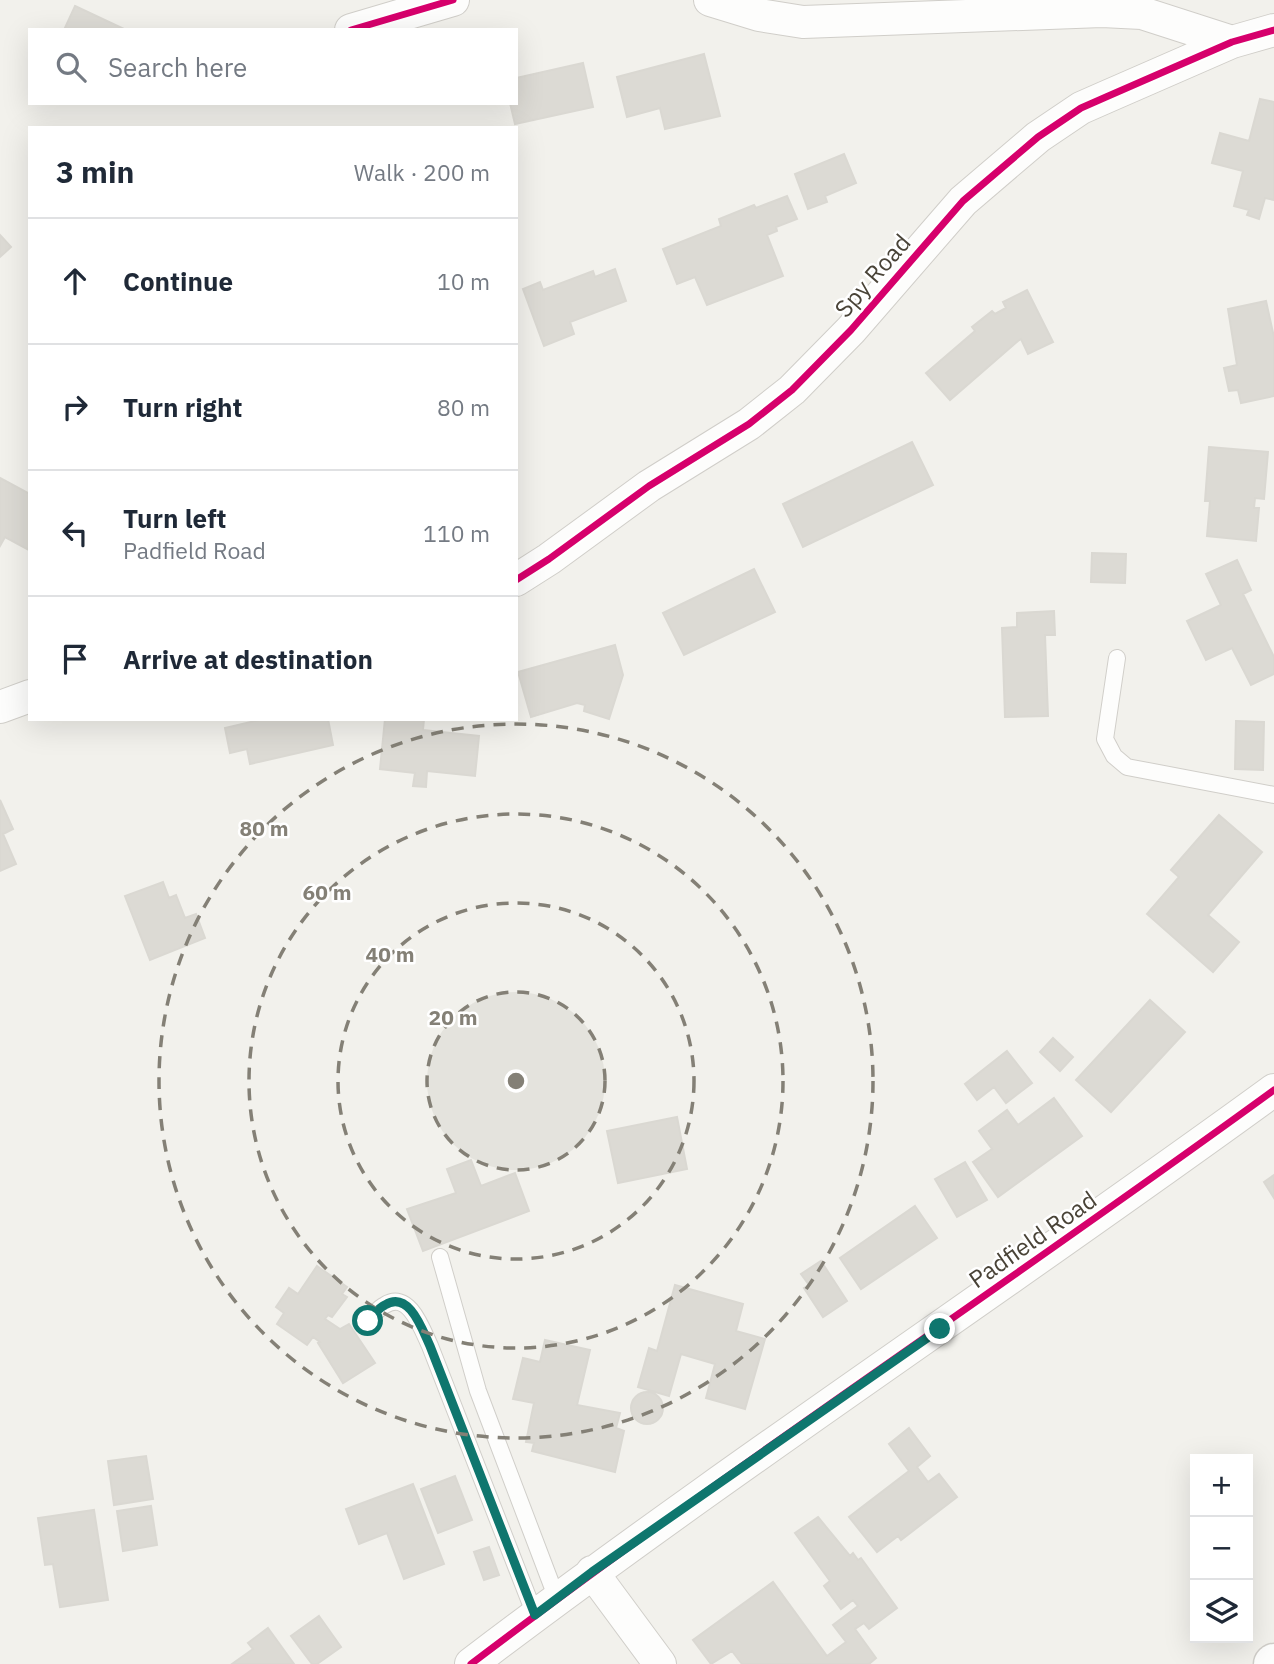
<!DOCTYPE html>
<html lang="en">
<head>
<meta charset="utf-8">
<style>
  body { margin:0; font-family:"IBM Plex Sans",sans-serif; background:#f6f6f7; color:#1f2937 }
  .controls { position:absolute; right:21px; bottom:21px; display:grid; overflow:hidden; border-radius:0px; box-shadow:0 7px 28px #0002 }
  .controls button { width:63px; height:63px; display:grid; place-items:center; padding:0; border:0; border-bottom:2px solid #e0e1e3; background:#fff; color:#1f2937; font:35px sans-serif }
  .stop { position:absolute; width:21px; height:21px; margin:-16px; border:5px solid #0f766e; border-radius:50%; background:#fff }
  .stop.end { background:#0f766e; border-color:#fff; box-shadow:0 2px 7px #0008 }
  .list { margin:0; padding:0; list-style:none }
  h2 { display:flex; justify-content:space-between; align-items:center; height:91px; margin:0; padding:0 28px; font-size:30px }
  h2 small { font-size:23px; font-weight:400; color:#747a83 }
  .list li { display:grid; grid-template-columns:46px 1fr auto; gap:21px; align-items:center; box-sizing:border-box; height:126px; padding:0 28px; border-top:2px solid #e0e1e3 }
  .list b { display:block; font-size:26px; white-space:nowrap }
  .list p { margin:0; font-size:23px; white-space:nowrap; color:#747a83 }
  .list em { font-size:23px; font-style:normal; color:#747a83 }
  .icon { flex:none; width:38px; height:38px; fill:none; stroke:currentColor; stroke-width:2; stroke-linecap:round; stroke-linejoin:round }
  .map { position:relative; flex:none; width:1274px; height:1664px; overflow:hidden }
  .search { position:absolute; background:#fff; box-shadow:0 7px 28px #0002; left:28px; top:28px; width:490px; height:77px; display:flex; align-items:center; gap:18px; box-sizing:border-box; padding:0 24px; border-radius:0px; color:#747a83; font-size:26px }
  .panel { position:absolute; background:#fff; box-shadow:0 7px 28px #0002; left:28px; top:126px; width:490px; height:595px; border-radius:0px }
  .map>svg:first-child { display:block }
  .building { fill:#dcdad4; stroke:#dad8d2; stroke-width:2 }
  .lines { fill:none; stroke-linecap:round; stroke-linejoin:round }
  .service-casing { stroke:#d0cec9; stroke-width:18 }
  .minor-casing { stroke:#d0cec9; stroke-width:34 }
  .tertiary-casing { stroke:#d0cec9; stroke-width:41 }
  .service { stroke:#fdfdfc; stroke-width:16 }
  .minor { stroke:#fdfdfc; stroke-width:32 }
  .tertiary { stroke:#fdfdfc; stroke-width:38 }
  .cycleway-casing { stroke:#fff; stroke-width:11 }
  .cycleway { stroke:#d6006c; stroke-width:7 }
  .route { stroke:#0f766e; stroke-width:9 }
  .ring { fill:none; stroke:#848076; stroke-width:3.5; stroke-dasharray:12 9 }
  .labels { text-anchor:middle; stroke-width:5; stroke-linejoin:round; paint-order:stroke }
  .street-label { font-size:24px; fill:#494337; stroke:#fff }
  .centre { fill:#848076; stroke:#fff; stroke-width:3.5 }
  .ring-label { font-size:21px; text-anchor:middle; font-weight:bold; fill:#848076; stroke:#fff; stroke-width:5; stroke-linejoin:round; paint-order:stroke }
</style>
</head>
<body>
<div class="map">
<svg width="1274" height="1664" viewBox="0 0 1274 1664">
  <rect width="100%" height="100%" fill="#f2f1ec"/>
  <!-- building -->
  <path class="building" d="M75,6L126,30H64Z
    M704,54L720,116L665,129L660,108L627,117L617,77Z
    M583,63L593,107L515,124L510,103H516V78Z
    M1260,99L1274,102V200L1265,198L1259,219L1247,215L1249,210L1234,206L1243,171L1212,163L1220,133L1249,141Z
    M844,154L856,183L825,196L827,202L808,209L795,174Z
    M787,196L797,219L776,227L777,231L767,235L783,276L707,305L695,277L677,284L663,249L721,226L719,219L754,205L756,208Z
    M0,235L11,247L0,257Z
    M615,269L626,301L570,322L574,334L544,346L523,289L540,282L543,290L593,271L595,277Z
    M1027,290L1053,342L1028,354L1021,339L1018,341L950,400L926,373L975,331L972,327L992,311L995,314L1006,308L1003,302Z
    M1266,301L1274,337V396L1241,403L1238,390L1229,391L1224,368L1237,365L1228,309Z
    M912,442L933,485L803,547L783,504Z
    M1209,447L1268,452L1264,499L1255,498L1254,508H1259L1256,541L1207,536L1210,501H1205Z
    M0,478L30,494L29,550L5,537L0,546Z
    M1092,553L1126,554L1125,583L1091,582Z
    M1237,560L1251,590L1243,594L1274,657V674L1251,685L1232,648L1206,660L1187,621L1221,605L1206,574Z
    M754,569L775,612L684,655L663,613Z
    M1054,611L1055,635H1045L1048,716L1005,717L1002,628L1017,627V613Z
    M615,645L623,675L609,719L584,711L585,705L577,703L531,717L518,672Z
    M263,719H328L333,745L250,764L247,749L230,753L225,728Z
    M385,719H424L423,730L479,736L475,776L427,771L426,787L413,786L415,773L380,769Z
    M1236,721L1264,722L1263,770L1235,769Z
    M0,800L13,829L3,834L16,864L0,871Z
    M1219,815L1262,852L1208,915L1239,942L1213,972L1147,914L1179,877L1171,870Z
    M163,882L169,898L176,895L185,918L196,914L205,938L150,960L125,896Z
    M1150,1000L1185,1032L1111,1112L1076,1080Z
    M1053,1038L1073,1057L1060,1071L1040,1052Z
    M1007,1051L1032,1083L1006,1103L994,1087L977,1100L965,1084Z
    M1054,1098L1082,1136L998,1197L973,1162L992,1149L979,1131L1007,1110L1018,1125Z
    M677,1117L687,1169L618,1183L607,1131Z
    M471,1160L481,1186L515,1173L529,1211L423,1251L407,1209L456,1193L447,1169Z
    M965,1162L987,1200L957,1217L935,1179Z
    M1274,1175V1198L1264,1182Z
    M915,1206L937,1238L861,1289L840,1258Z
    M821,1261L847,1301L823,1317L804,1288L809,1285L801,1274Z
    M317,1266L347,1287L342,1294L347,1297L332,1317L328,1315L325,1319L340,1329L349,1324L375,1363L343,1383L318,1343L320,1342L313,1337L307,1345L277,1324L284,1313L276,1307L289,1288L298,1294Z
    M675,1285L743,1304L736,1331L765,1339L745,1409L706,1398L715,1364L681,1354L669,1396L638,1387L649,1348L657,1351Z
    M545,1340L590,1350L577,1405L620,1413L616,1428L624,1431L615,1472L532,1451L534,1443L526,1442L534,1403L513,1399L523,1358L540,1362Z
    M631 1408a16 16 0 1 1 32 0a16 16 0 1 1-32 0Z
    M909,1428L930,1456L917,1467L928,1482L939,1474L957,1497L901,1540L898,1536L877,1552L849,1517L909,1471L889,1444Z
    M146,1456L153,1499L114,1505L108,1461Z
    M455,1476L472,1520L438,1533L421,1489Z
    M413,1484L444,1564L404,1579L387,1533L359,1544L346,1509Z
    M151,1506L157,1545L123,1551L117,1511Z
    M94,1510L108,1600L60,1607L53,1564L45,1565L38,1518Z
    M818,1517L850,1556L853,1553L858,1560L861,1558L897,1608L869,1629L864,1623L855,1629L876,1658L869,1664H742L732,1651L711,1664L693,1640L773,1582L827,1656L846,1642L833,1625L858,1606L853,1600L841,1609L824,1586L830,1581L795,1533Z
    M489,1547L499,1575L484,1580L474,1552Z
    M319,1616L341,1647L317,1664H312L291,1636Z
    M268,1628L294,1664H232L253,1649L248,1643Z"/>
  <g class="lines">
    <!-- service casing -->
    <g class="service-casing">
      <path id="service" d="M1117,658L1105,739L1114,756L1127,767L1274,795
        M440,1257L478,1391L557,1599
        M367,1321C373,1316 378,1308 385,1305C409,1290 422,1329 430,1346L535,1615"/>
    </g>
    <!-- minor casing -->
    <g class="minor-casing">
      <path id="minor" d="M710,0L759,15L803,22L1102,11L1142,13L1232,42
        M351,30L453,0
        M516,580L549,559L649,486L749,424L792,390L851,330L963,201L1038,137L1081,108L1106,97L1232,42L1274,30
        M0,707L30,696
        M592,1572L660,1664
        M471,1664C733,1465 1008,1284 1274,1090"/>
    </g>
    <!-- tertiary casing -->
    <g class="tertiary-casing">
      <path id="tertiary" d="M1273,1664L1274,1663"/>
    </g>
    <!-- service -->
    <use href="#service" class="service"/>
    <!-- minor -->
    <use href="#minor" class="minor"/>
    <!-- tertiary -->
    <use href="#tertiary" class="tertiary"/>
    <!-- cycleway casing -->
    <g class="cycleway-casing">
      <path id="cycleway" d="M351,30L453,0
        M516,580L549,559L649,486L749,424L792,390L851,330L963,201L1038,137L1081,108L1106,97L1232,42L1274,30
        M471,1664C733,1465 1008,1284 1274,1090"/>
    </g>
    <!-- cycleway -->
    <use href="#cycleway" class="cycleway"/>
  </g>
  <g class="lines">
    <!-- route -->
    <path class="route" d="M368,1321C373,1316 378,1308 385,1305C409,1290 422,1329 430,1346L535,1615L592,1572L940,1329"/>
  </g>
  <!-- distance rings -->
  <circle cx="516" cy="1081" r="89" fill="#848076" fill-opacity=".12"/>
  <g class="ring">
    <circle cx="516" cy="1081" r="89"/>
    <circle cx="516" cy="1081" r="178"/>
    <circle cx="516" cy="1081" r="267"/>
    <circle cx="516" cy="1081" r="357"/>
  </g>
  <g class="labels">
    <!-- street labels -->
    <g class="street-label">
      <text transform="translate(873 276) rotate(-49)" y="8">Spy Road</text>
      <text transform="translate(1033 1240) rotate(-35)" y="8">Padfield Road</text>
    </g>
  </g>
  <circle cx="516" cy="1081" r="10" class="centre"/>
  <g class="ring-label">
    <text x="264" y="836">80 m</text>
    <text x="327" y="900">60 m</text>
    <text x="390" y="962">40 m</text>
    <text x="453" y="1025">20 m</text>
  </g>
</svg>
<div class="controls">
<button>+</button>
<button>−</button>
<button><svg class="icon" aria-label="layers" viewBox="0 0 24 24"><path d="M12 4l9 5-9 5-9-5zM3 14l9 5 9-5"/></svg></button>
</div>
<div class="stop" style="left:368px;top:1321px"></div>
<div class="stop end" style="left:940px;top:1329px"></div>
<div class="search"><svg class="icon" aria-label="search" viewBox="0 0 24 24"><circle cx="10" cy="10" r="6"/><path d="M15 15l6 6"/></svg>Search here</div>
<section class="panel">
<h2>3 min<small>Walk · 200 m</small></h2>
<ul class="list">
<li><svg class="icon" aria-label="ahead" viewBox="0 0 24 24"><path d="M12 20V5M6 11l6-6 6 6"/></svg><div><b>Continue</b></div><em>10 m</em></li>
<li><svg class="icon" aria-label="right" viewBox="0 0 24 24"><path d="M7 20v-9h11M14 6l5 5-5 5"/></svg><div><b>Turn right</b></div><em>80 m</em></li>
<li><svg class="icon" aria-label="left" viewBox="0 0 24 24"><path d="M17 20v-9H6M10 6l-5 5 5 5"/></svg><div><b>Turn left</b><p>Padfield Road</p></div><em>110 m</em></li>
<li><svg class="icon" aria-label="arrive" viewBox="0 0 24 24"><path d="M6 21V4h12l-3 4 3 4H6"/></svg><div><b>Arrive at destination</b></div></li>
</ul>
</section>
</div>
</body>
</html>
